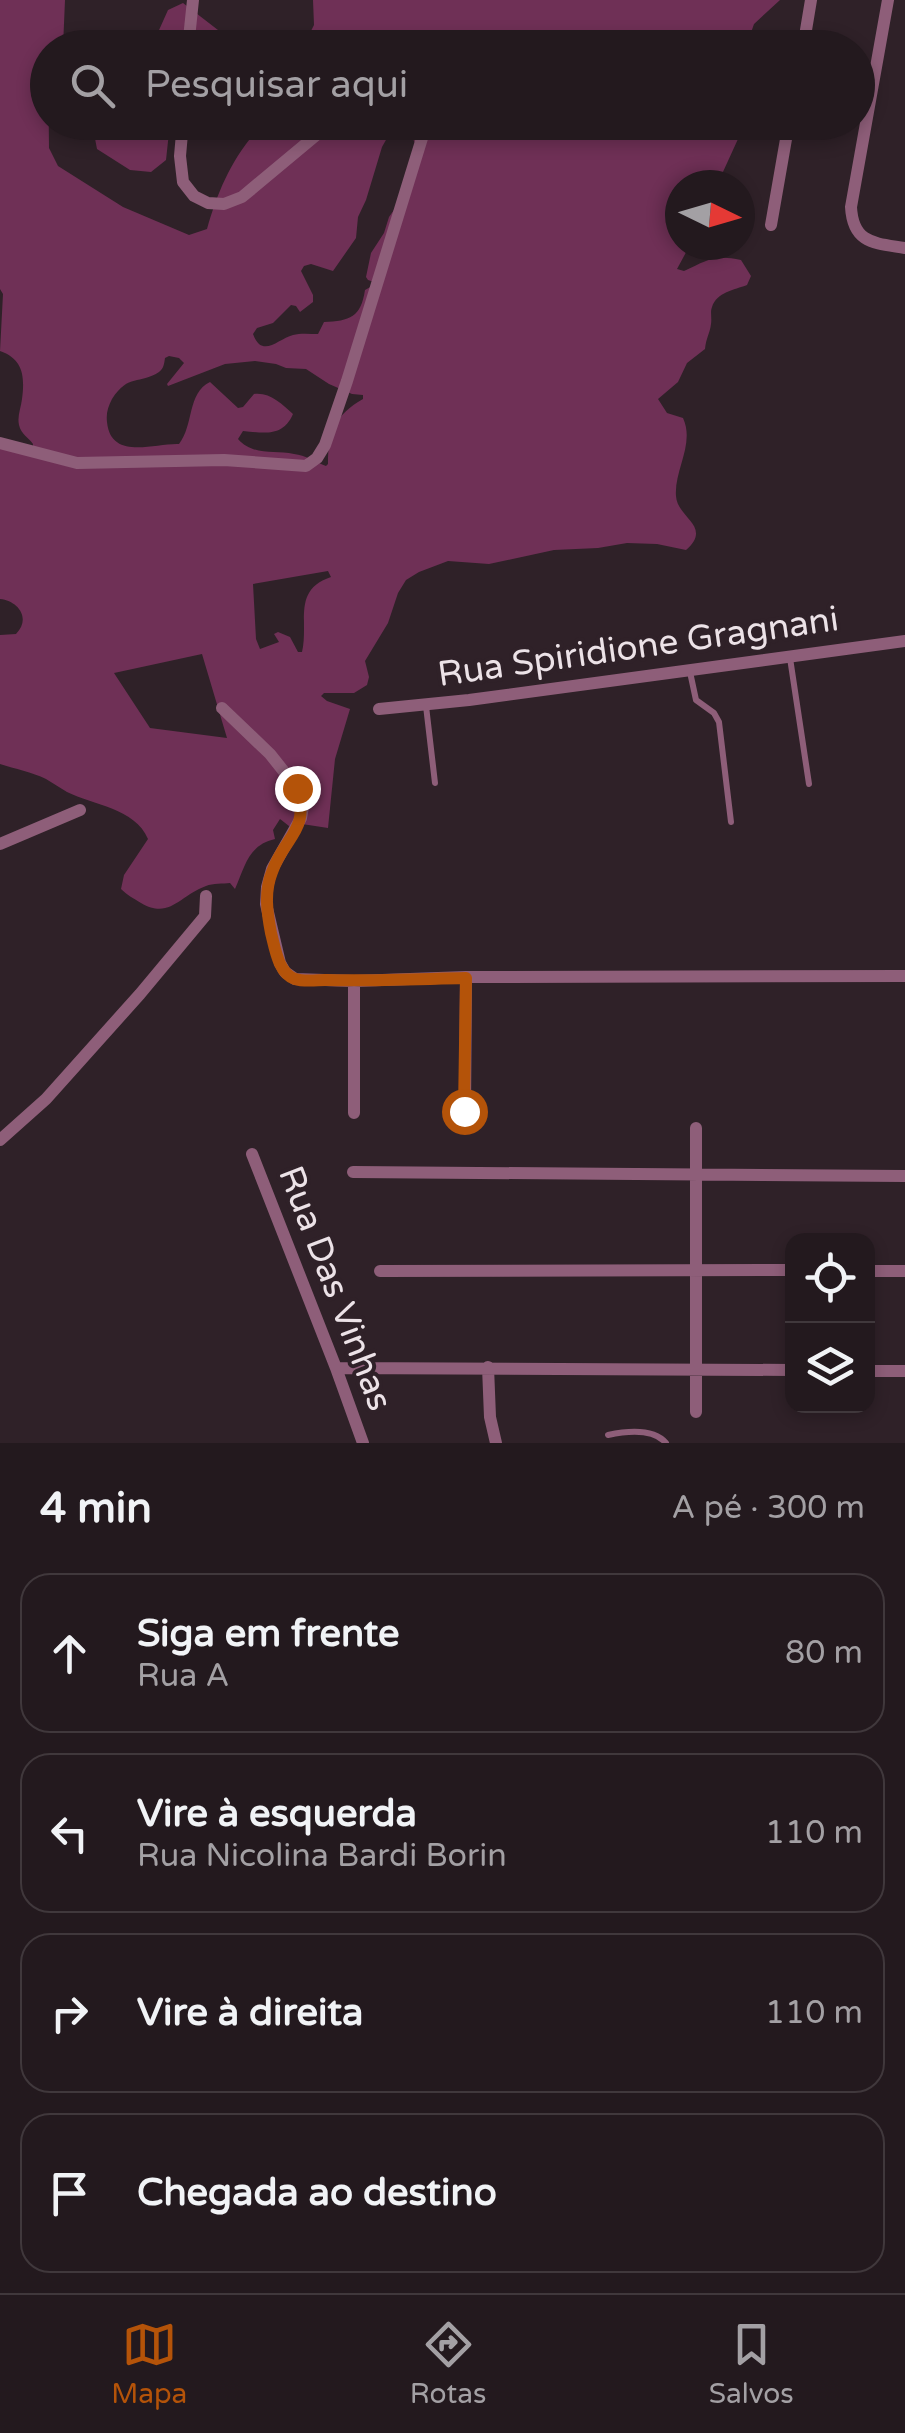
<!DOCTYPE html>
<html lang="pt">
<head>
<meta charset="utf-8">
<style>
  body { margin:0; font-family:"Varela Round",sans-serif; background:#2b2227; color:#f1f3f6 }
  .controls { position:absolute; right:30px; bottom:30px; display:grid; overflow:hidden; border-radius:20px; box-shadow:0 5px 15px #0003 }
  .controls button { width:90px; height:90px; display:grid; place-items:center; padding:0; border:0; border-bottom:2px solid #40383c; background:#23191e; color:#f1f3f6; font:50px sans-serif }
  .compass { position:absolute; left:665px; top:170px; width:90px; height:90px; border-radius:50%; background:#23191e; box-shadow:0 5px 15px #0003; rotate:95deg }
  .stop { position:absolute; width:30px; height:30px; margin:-22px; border:8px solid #b45309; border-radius:50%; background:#fff }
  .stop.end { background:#b45309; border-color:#fff; box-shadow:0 2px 10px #0008 }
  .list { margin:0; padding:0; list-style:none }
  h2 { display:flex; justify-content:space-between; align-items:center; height:130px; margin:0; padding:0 40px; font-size:42px }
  h2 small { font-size:32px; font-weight:400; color:#a3a0a4 }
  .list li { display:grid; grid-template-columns:65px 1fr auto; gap:30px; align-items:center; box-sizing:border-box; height:160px; margin:0 20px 20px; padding:0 20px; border:2px solid #40383c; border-radius:30px }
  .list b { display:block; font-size:38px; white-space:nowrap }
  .list p { margin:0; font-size:32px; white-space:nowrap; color:#a3a0a4 }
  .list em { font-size:32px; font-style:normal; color:#a3a0a4 }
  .icon { flex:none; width:55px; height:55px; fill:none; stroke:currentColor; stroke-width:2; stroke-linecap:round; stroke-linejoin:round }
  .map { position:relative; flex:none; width:905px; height:1443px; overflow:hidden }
  .search { position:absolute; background:#23191e; box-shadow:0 5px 15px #0003; left:30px; right:30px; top:30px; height:110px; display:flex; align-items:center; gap:25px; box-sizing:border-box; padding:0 35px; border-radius:55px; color:#a3a0a4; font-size:38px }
  .sheet { height:850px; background:#23191e }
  nav { display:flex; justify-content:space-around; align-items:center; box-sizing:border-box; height:140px; border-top:2px solid #40383c; background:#23191e; font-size:28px; color:#a3a0a4 }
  nav a { display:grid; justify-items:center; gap:5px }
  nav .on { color:#b45309 }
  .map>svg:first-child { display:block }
  .forest { fill:#6f3056; fill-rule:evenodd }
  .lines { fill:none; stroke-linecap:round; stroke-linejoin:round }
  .service { stroke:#8e5e79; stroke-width:6 }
  .minor { stroke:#8e5e79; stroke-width:12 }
  .route { stroke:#b45309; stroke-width:12 }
  .labels { text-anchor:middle; stroke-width:8; stroke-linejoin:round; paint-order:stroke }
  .street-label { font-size:35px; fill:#ece2e7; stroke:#2f2128 }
</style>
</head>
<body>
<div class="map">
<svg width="905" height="1443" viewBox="0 0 905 1443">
  <rect width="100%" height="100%" fill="#2f2128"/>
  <!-- forest -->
  <path class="forest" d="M0,0H65L63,47L48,48L49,148L58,166L123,207L189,235L207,229C217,194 230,162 254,134C267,140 277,130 287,123H735L738,139L717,185H680V245H690L677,269L684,271C707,260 715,254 741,260L751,276L747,285C734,290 717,292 712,307C710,312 712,318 711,324C710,333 706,338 705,349L687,363L678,382L658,399L667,413L683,418C695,444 674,470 676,496C677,518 713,526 686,550L657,544L627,543L598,548L554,550L489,564L448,561L419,572L406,580L398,593L388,623L365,661L369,677L367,685L354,693H324L321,696L327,701L350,709L335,759L328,828L302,824L289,826L280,819L273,830L275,839C248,845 245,867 235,889L230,883C223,884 213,883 206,886C180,895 170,920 141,903C133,898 127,895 121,889L124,875L148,839C135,808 93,805 67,792C60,788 53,783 46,779C32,772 15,769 0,764V635L16,634C31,619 19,601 0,599V443L33,449V444C29,438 21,434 19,425C17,416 21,408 22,399C25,376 23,359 0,351L3,294L0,289ZM408,129L417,147L401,200L389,217L384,233L371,253L366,277L368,280L374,282V285L365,290C361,317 350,321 324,322L318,334C310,334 300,333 293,335C278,339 262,359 253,334L257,328L273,323L291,305L296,306L300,312L313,302V295L301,271L304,266L311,264L333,271L356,238L358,217L366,200L382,147L391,131ZM169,356L179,358L184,363L167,384L168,386L225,364L255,361L276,364L286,368L306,369L329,384L352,394L363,395V399C335,415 328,432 328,464L326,466C316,462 305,455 294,454C274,450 253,456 238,439L243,431C265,433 283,437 293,414C282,404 270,392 254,394L243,407L238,408L210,382C187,393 194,425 179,444C154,443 111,461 107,422C106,413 108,407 112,399C129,373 139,385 159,372C164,368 164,364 165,358ZM328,571L331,577C292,590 309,622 302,652H298L290,637L278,632L274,634L279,642L260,649L256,639L253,584ZM202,654L227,738L150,728L114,673Z
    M313,0H780L754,24L746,47H303L314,25Z
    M183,3L240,47C220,47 204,42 185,44L182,47L151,48L168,10Z
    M92,123H170L166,160L151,172L130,170L97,149Z"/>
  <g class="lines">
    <!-- service -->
    <path class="service" d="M790,658L809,784
      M690,672L696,700L714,713L719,722L731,822
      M426,706L435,783
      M608,1435C627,1431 653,1428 666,1443"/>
    <!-- minor -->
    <path class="minor" d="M888,0L851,207C853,244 875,243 905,248
      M188,48L193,0
      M803,48L811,0
      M183,122L180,156L183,182L194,196L208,203L224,204L242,197L332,122
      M771,225L789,122
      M0,443L77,463L224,460L306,466L317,458L325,445L347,381L427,122
      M222,708L270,754L297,788L303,807L301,818L272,869L267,887L266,904L280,963L285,972L295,979L354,981L466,977L905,976
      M379,709L469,700L905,641
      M0,844L80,810
      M354,981V1113
      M465,1111L466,977
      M696,1128V1412
      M0,1140L46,1099L140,994L205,916L206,896
      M252,1154L336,1368L363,1443
      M353,1172L905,1176
      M380,1271L792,1270
      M868,1271H905
      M488,1367L490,1417L496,1443
      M336,1368L792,1370
      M868,1371H905"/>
  </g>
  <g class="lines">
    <!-- route -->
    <path class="route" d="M297,788C310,832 285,835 272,872C264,892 267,912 271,933C275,948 278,973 295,979C304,982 317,980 326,980C373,981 419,979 466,978L464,1111"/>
  </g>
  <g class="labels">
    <!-- street labels -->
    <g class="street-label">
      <text transform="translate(638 646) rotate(-8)" y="12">Rua Spiridione Gragnani</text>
      <text transform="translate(336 1288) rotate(69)" y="12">Rua Das Vinhas</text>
    </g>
  </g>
</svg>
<div class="controls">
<button><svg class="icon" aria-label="locate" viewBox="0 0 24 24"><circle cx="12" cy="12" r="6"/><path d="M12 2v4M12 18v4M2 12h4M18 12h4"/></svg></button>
<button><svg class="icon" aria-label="layers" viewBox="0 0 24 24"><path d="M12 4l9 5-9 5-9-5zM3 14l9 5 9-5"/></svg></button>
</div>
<svg class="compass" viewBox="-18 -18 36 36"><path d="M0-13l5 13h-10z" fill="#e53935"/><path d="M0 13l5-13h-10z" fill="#a3a0a4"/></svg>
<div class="stop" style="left:464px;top:1111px"></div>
<div class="stop end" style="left:297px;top:788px"></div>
<div class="search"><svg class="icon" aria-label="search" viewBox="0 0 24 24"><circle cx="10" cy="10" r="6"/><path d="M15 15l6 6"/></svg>Pesquisar aqui</div>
</div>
<section class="sheet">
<h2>4 min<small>A pé · 300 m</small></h2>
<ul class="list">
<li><svg class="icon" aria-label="ahead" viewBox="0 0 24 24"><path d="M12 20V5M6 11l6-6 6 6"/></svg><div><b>Siga em frente</b><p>Rua A</p></div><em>80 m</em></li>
<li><svg class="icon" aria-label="left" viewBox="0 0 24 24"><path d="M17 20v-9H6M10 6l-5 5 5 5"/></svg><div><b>Vire à esquerda</b><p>Rua Nicolina Bardi Borin</p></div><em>110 m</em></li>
<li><svg class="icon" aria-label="right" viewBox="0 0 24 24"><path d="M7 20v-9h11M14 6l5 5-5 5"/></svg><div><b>Vire à direita</b></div><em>110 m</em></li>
<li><svg class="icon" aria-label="arrive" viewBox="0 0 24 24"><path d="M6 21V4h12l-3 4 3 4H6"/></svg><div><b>Chegada ao destino</b></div></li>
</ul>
</section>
<nav>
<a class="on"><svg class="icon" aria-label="map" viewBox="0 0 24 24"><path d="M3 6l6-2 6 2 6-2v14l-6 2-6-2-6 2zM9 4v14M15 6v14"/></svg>Mapa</a>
<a><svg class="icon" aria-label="directions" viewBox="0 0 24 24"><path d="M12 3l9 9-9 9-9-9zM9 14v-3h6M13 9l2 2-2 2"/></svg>Rotas</a>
<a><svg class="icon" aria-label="saved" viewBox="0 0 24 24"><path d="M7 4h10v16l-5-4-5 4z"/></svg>Salvos</a>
</nav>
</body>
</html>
